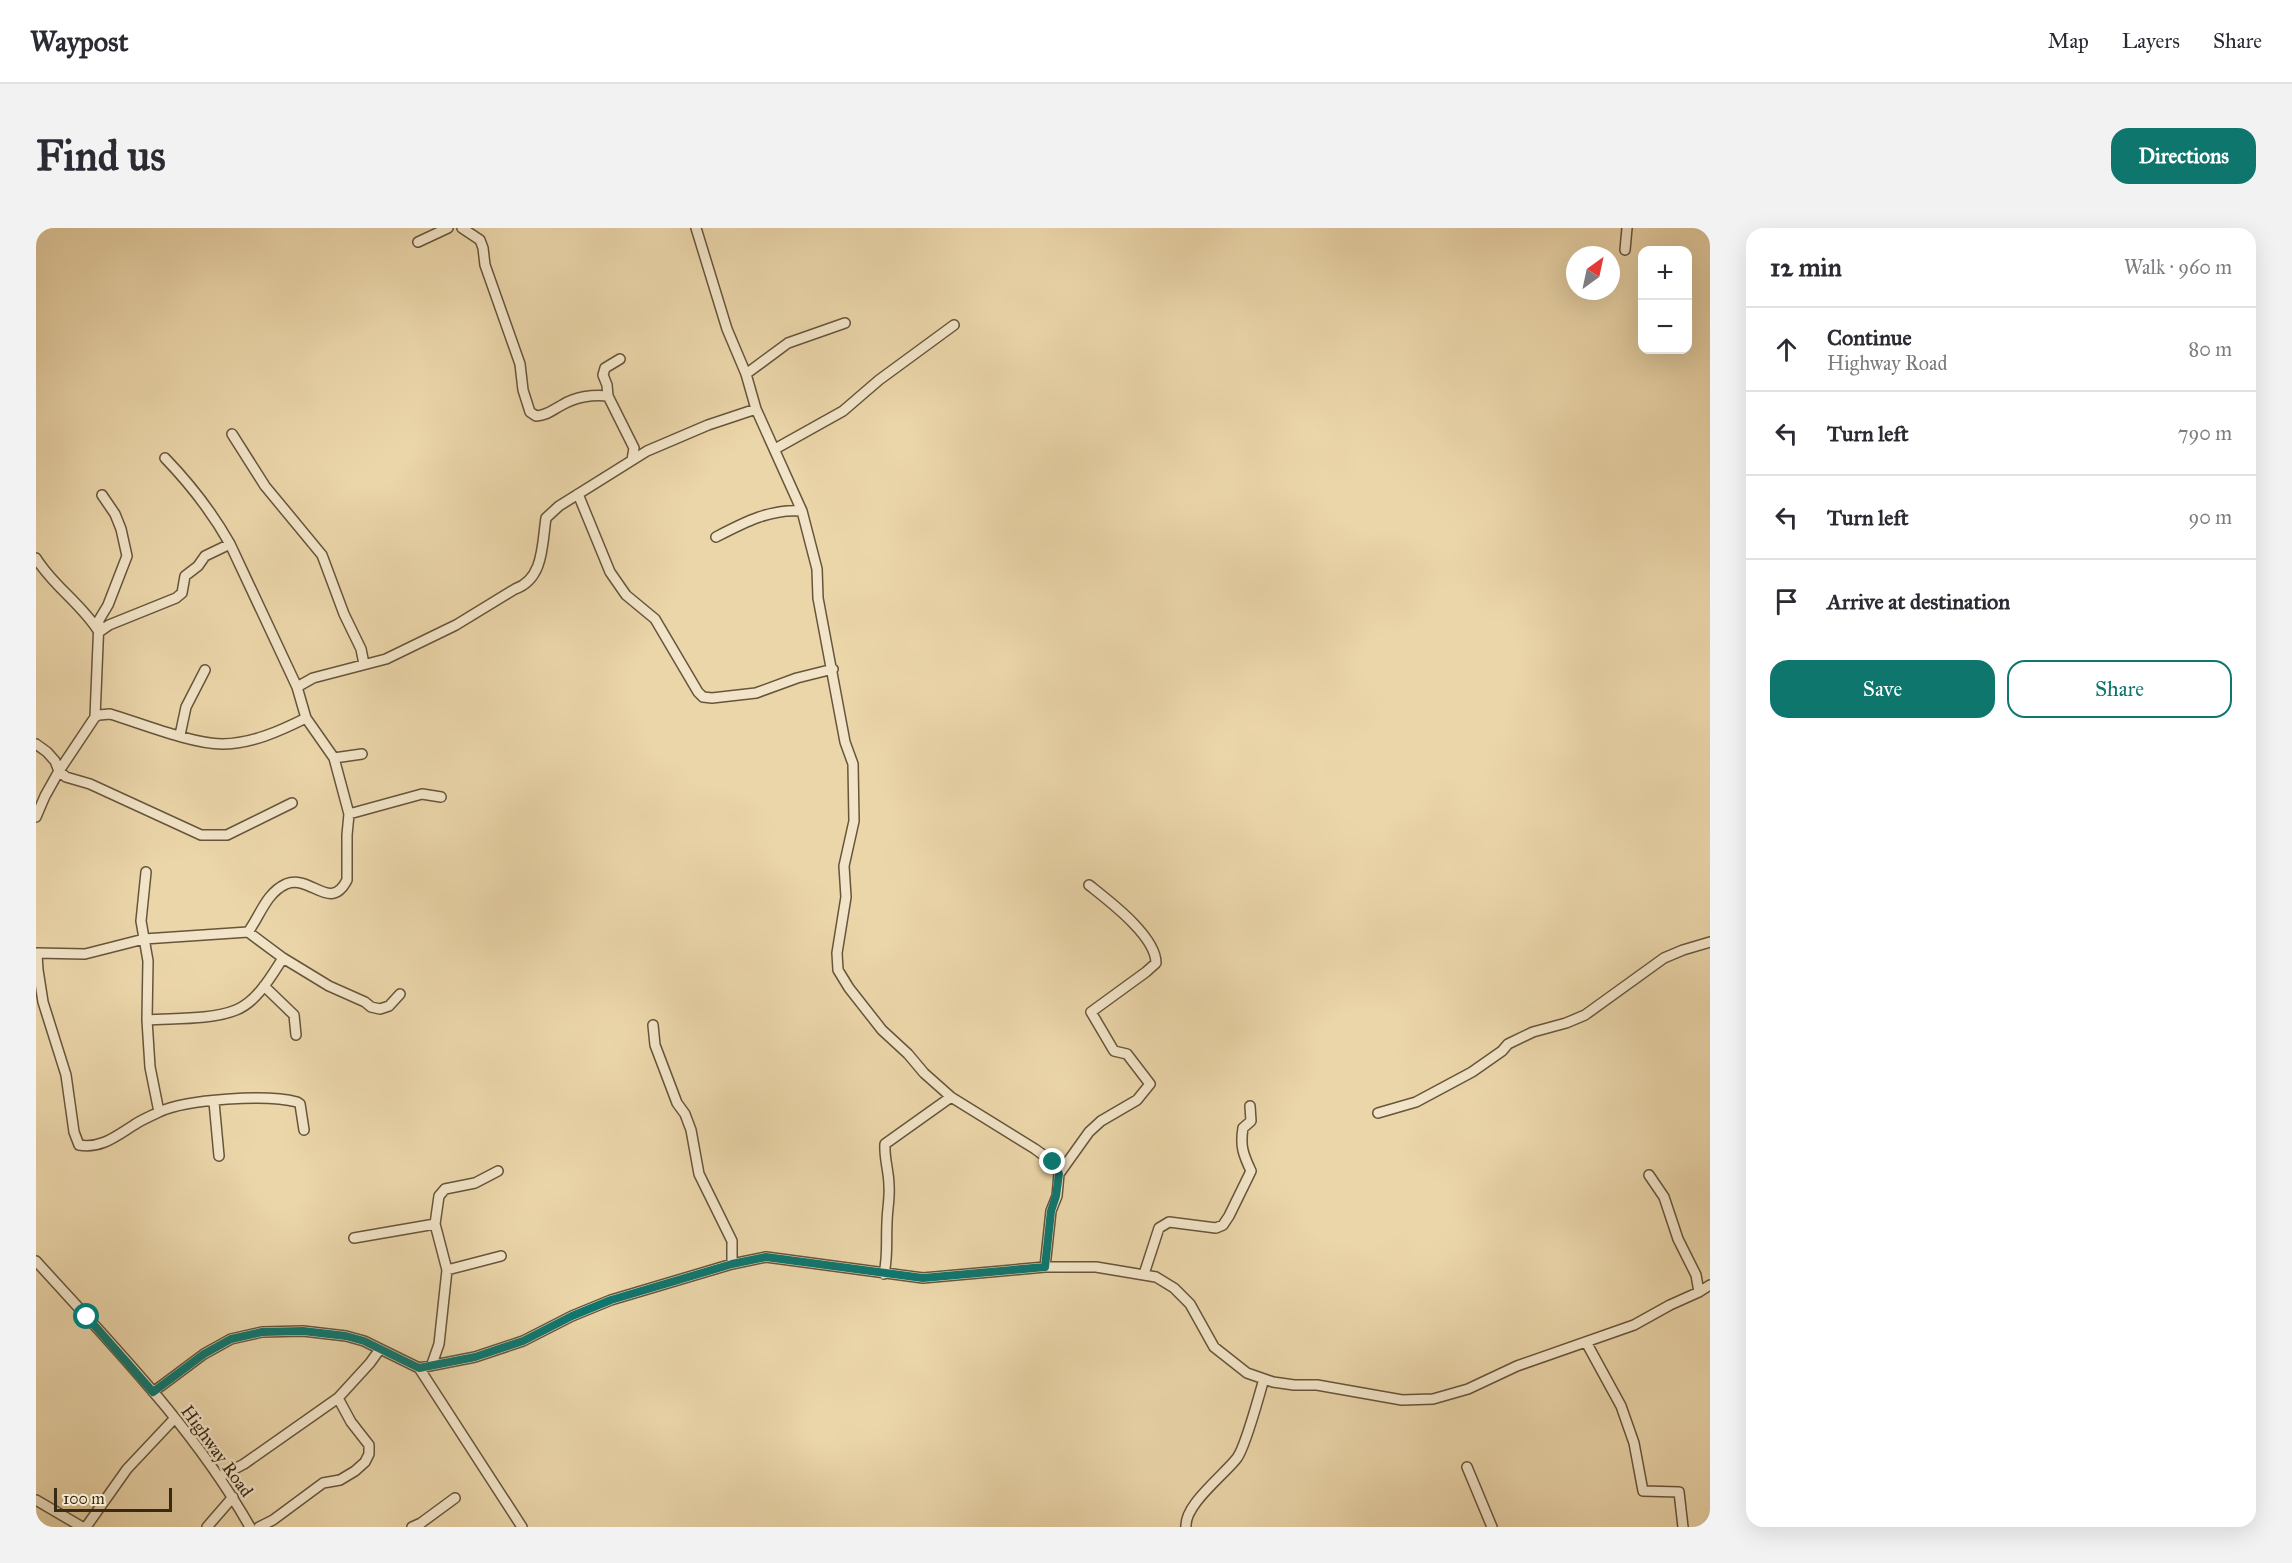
<!DOCTYPE html>
<html lang="en">
<head>
<meta charset="utf-8">
<style>
  body { margin:0; font-family:"IM FELL Great Primer",serif; background:#f2f2f3; color:#2b2b33 }
  .controls { position:absolute; right:18px; top:18px; display:grid; overflow:hidden; border-radius:12px; box-shadow:0 6px 24px #0002 }
  .controls button { width:54px; height:54px; display:grid; place-items:center; padding:0; border:0; border-bottom:2px solid #e1e1e2; background:#fff; color:#2b2b33; font:30px sans-serif }
  .compass { position:absolute; left:1530px; top:18px; width:54px; height:54px; border-radius:50%; background:#fff; box-shadow:0 6px 24px #0002; rotate:33deg }
  .scale { position:absolute; left:18px; bottom:15px; width:118px; box-sizing:border-box; padding-left:6px; border:3px solid #392a16; border-top:0; font-size:16px; line-height:21px; white-space:nowrap; color:#392a16; -webkit-text-stroke:4px #f2e4c8; paint-order:stroke }
  .stop { position:absolute; width:18px; height:18px; margin:-14px; border:4px solid #0f766e; border-radius:50%; background:#fff }
  .stop.end { background:#0f766e; border-color:#fff; box-shadow:0 2px 6px #0008 }
  .list { margin:0; padding:0; list-style:none }
  h2 { display:flex; justify-content:space-between; align-items:center; height:78px; margin:0; padding:0 24px; font-size:26px }
  h2 small { font-size:20px; font-weight:400; color:#7c7c81 }
  .list li { display:grid; grid-template-columns:39px 1fr auto; gap:18px; align-items:center; box-sizing:border-box; height:84px; padding:0 24px; border-top:2px solid #e1e1e2 }
  .list b { display:block; font-size:22px; white-space:nowrap }
  .list p { margin:0; font-size:20px; white-space:nowrap; color:#7c7c81 }
  .list em { font-size:20px; font-style:normal; color:#7c7c81 }
  .actions { display:flex; gap:12px; padding:18px 24px }
  .actions a { flex:1; padding:14px 0; border:2px solid #0f766e; border-radius:18px; text-align:center; font-size:21px; color:#0f766e }
  .actions .main { background:#0f766e; color:#fff }
  .icon { flex:none; width:33px; height:33px; fill:none; stroke:currentColor; stroke-width:2; stroke-linecap:round; stroke-linejoin:round }
  .map { position:relative; flex:none; width:1674px; height:1299px; overflow:hidden; border-radius:18px }
  header { display:flex; align-items:center; gap:36px; box-sizing:border-box; height:84px; padding:0 30px; background:#fff; border-bottom:2px solid #e1e1e2 }
  header strong { font-size:28px }
  nav { display:flex; gap:33px; margin-inline-start:auto; font-size:21px }
  .intro { display:flex; align-items:center; justify-content:space-between; box-sizing:border-box; height:144px; padding:0 36px }
  h1 { margin:0; font-size:42px }
  .button { padding:15px 27px; border-radius:18px; background:#0f766e; color:#fff; font-size:21px; font-weight:700 }
  main { display:flex; gap:36px; padding:0 36px }
  aside { flex:1; background:#fff; border-radius:18px; box-shadow:0 6px 24px #0002 }
  .map>svg:first-child { display:block }
  .lines { fill:none; stroke-linecap:round; stroke-linejoin:round }
  .street-casing { stroke:#66553b; stroke-width:12 }
  .street { stroke:#f2e4c8; stroke-width:9 }
  .route { stroke:#0f766e; stroke-width:8 }
  .labels { text-anchor:middle; stroke-width:5; stroke-linejoin:round; paint-order:stroke }
  .street-label { font-size:18px; fill:#392a16; stroke:#f2e4c8 }
</style>
</head>
<body>
<header>
<strong>Waypost</strong>
<nav><a>Map</a><a>Layers</a><a>Share</a></nav>
</header>
<div class="intro"><h1>Find us</h1><a class="button">Directions</a></div>
<main>
<div class="map">
<svg width="1674" height="1299" viewBox="0 0 1674 1299">
  <rect width="100%" height="100%" fill="#ebd6aa"/>
  <filter id="stains"><feTurbulence type="fractalNoise" baseFrequency=".00333" numOctaves="4"/><feColorMatrix values="0 0 0 0 .2 0 0 0 0 .09 0 0 0 0 .02 0 0 0 .5 -.17"/></filter>
  <radialGradient id="worn" r=".72"><stop offset=".6" stop-color="#630" stop-opacity="0"/><stop offset="1" stop-color="#630" stop-opacity=".3"/></radialGradient>
  <g class="lines">
    <!-- street casing -->
    <g class="street-casing">
      <path id="street" d="M426,0L444,12L447,20L449,37L484,136L487,162L494,184L500,188C512,187 516,182 526,177C539,169 557,166 572,168
        M660,0L691,101L710,146L720,181L766,283L781,341L782,370L809,514L817,536L818,593L808,638L810,669L801,725L802,742L813,760L846,802L872,826L888,845L915,869L999,921L1017,934L1023,946L1021,968L1015,983L1009,1039
        M382,14L412,0
        M1589,22L1591,0
        M584,131L569,140L567,147L571,157L572,168L598,220L596,232
        M710,146L752,115L809,95
        M196,206L229,258L286,327L308,386L325,421L328,436
        M739,221L807,183L843,152L918,97
        M129,230C154,256 176,284 194,316L261,459L270,490L298,530L313,586L311,607V652C294,685 275,646 250,656C230,665 224,688 212,704
        M542,266L574,344L590,367L619,391L662,464L667,469L676,470L720,465L761,450L797,441
        M680,309C707,295 735,280 766,283
        M0,330C17,358 46,376 63,404L73,397L140,370L146,365L149,348L162,338L169,328L194,316
        M261,459L277,450L350,431L420,397L479,361C508,351 506,316 510,290L523,278L611,223L672,197L720,181
        M59,489L63,487L74,486C104,495 156,516 186,516C215,516 244,503 270,490
        M144,507L150,479L169,442
        M0,516L11,524L19,533L23,543L30,549L54,556L165,607H191L256,575
        M298,530L326,526
        M313,586L386,566L405,569
        M0,589L9,568L23,543L59,489L63,392L72,377L91,328L85,301L79,286L66,267
        M110,644L105,693L112,733L111,792L114,839L123,884
        M0,725L49,726L108,711L212,704L247,730L293,758L329,774L335,779L344,781L353,778L364,766
        M1,726L2,742L7,774L30,847L38,904L43,917C65,921 80,908 98,897C105,892 115,888 123,884C151,871 231,866 261,874L264,876L268,902
        M228,758L258,787L260,807
        M111,792C138,790 175,792 200,782C221,774 236,747 247,730
        M617,797L619,817L641,875L649,886L655,902L663,946L696,1013V1036
        M178,874L183,928
        M1342,885L1380,874L1436,844L1466,823L1472,816L1497,804L1530,795L1549,787L1628,730L1647,722L1674,714
        M1023,946L1053,904L1065,893L1101,872L1114,856L1091,826L1078,823L1055,784L1110,744L1120,735C1120,708 1073,673 1053,657
        M1613,947L1628,969L1642,1011L1660,1047L1663,1064
        M318,1010L399,996
        M0,1033C76,1117 158,1200 214,1299
        M411,1042L465,1028
        M848,1046C852,1027 850,1014 851,995C851,983 854,970 853,958C853,943 848,931 849,916L915,869
        M1108,1046L1123,1000L1133,994L1180,1000L1187,997L1193,988L1215,943C1207,926 1204,918 1207,900L1215,893L1214,878
        M1550,1114L1585,1178L1598,1215L1607,1263L1643,1264L1647,1299
        M396,1136L403,1116L411,1042L399,996L403,968L409,961L439,955L462,943
        M383,1140L439,1129L487,1113L536,1088L575,1072L696,1036L730,1029L887,1050L1009,1039H1060L1120,1049L1138,1060L1154,1076L1178,1119L1211,1145L1237,1154L1258,1157H1281L1366,1172L1397,1171L1432,1161L1481,1138L1598,1097L1634,1077L1663,1064L1674,1057
        M117,1164L168,1126L195,1111L226,1104L267,1103L310,1108L328,1113L383,1140L486,1299
        M1431,1239L1456,1299
        M183,1249L208,1236L302,1170L334,1135L344,1121
        M0,1272L46,1299
        M50,1299L91,1241L139,1190
        M171,1299L197,1269
        M223,1299L237,1292L287,1255L304,1252L319,1243L329,1234L333,1226V1217L315,1194L302,1170
        M376,1299L385,1295L419,1270
        M1150,1299C1148,1277 1188,1247 1201,1230C1210,1218 1223,1167 1228,1151"/>
    </g>
    <!-- street -->
    <use href="#street" class="street"/>
  </g>
  <g class="lines">
    <!-- route -->
    <path class="route" d="M51,1089L117,1164L168,1126L195,1111L226,1104L267,1103L310,1108L328,1113L383,1140L439,1129L487,1113L536,1088L575,1072L696,1036L730,1029L887,1050L1009,1039L1015,983L1020,968L1023,946L1017,934"/>
  </g>
  <g class="labels">
    <!-- street labels -->
    <g class="street-label">
      <text transform="translate(181 1223) rotate(54)" y="6">Highway Road</text>
    </g>
  </g>
  <rect width="100%" height="100%" filter="url(#stains)"/>
  <rect width="100%" height="100%" fill="url(#worn)"/>
</svg>
<div class="controls">
<button>+</button>
<button>−</button>
</div>
<svg class="compass" viewBox="-18 -18 36 36"><path d="M0-13l5 13h-10z" fill="#e53935"/><path d="M0 13l5-13h-10z" fill="#7c7c81"/></svg>
<div class="scale">100 m</div>
<div class="stop" style="left:51px;top:1089px"></div>
<div class="stop end" style="left:1017px;top:934px"></div>
</div>
<aside>
<h2>12 min<small>Walk · 960 m</small></h2>
<ul class="list">
<li><svg class="icon" aria-label="ahead" viewBox="0 0 24 24"><path d="M12 20V5M6 11l6-6 6 6"/></svg><div><b>Continue</b><p>Highway Road</p></div><em>80 m</em></li>
<li><svg class="icon" aria-label="left" viewBox="0 0 24 24"><path d="M17 20v-9H6M10 6l-5 5 5 5"/></svg><div><b>Turn left</b></div><em>790 m</em></li>
<li><svg class="icon" aria-label="left" viewBox="0 0 24 24"><path d="M17 20v-9H6M10 6l-5 5 5 5"/></svg><div><b>Turn left</b></div><em>90 m</em></li>
<li><svg class="icon" aria-label="arrive" viewBox="0 0 24 24"><path d="M6 21V4h12l-3 4 3 4H6"/></svg><div><b>Arrive at destination</b></div></li>
</ul>
<div class="actions"><a class="main">Save</a><a>Share</a></div>
</aside>
</main>
</body>
</html>
